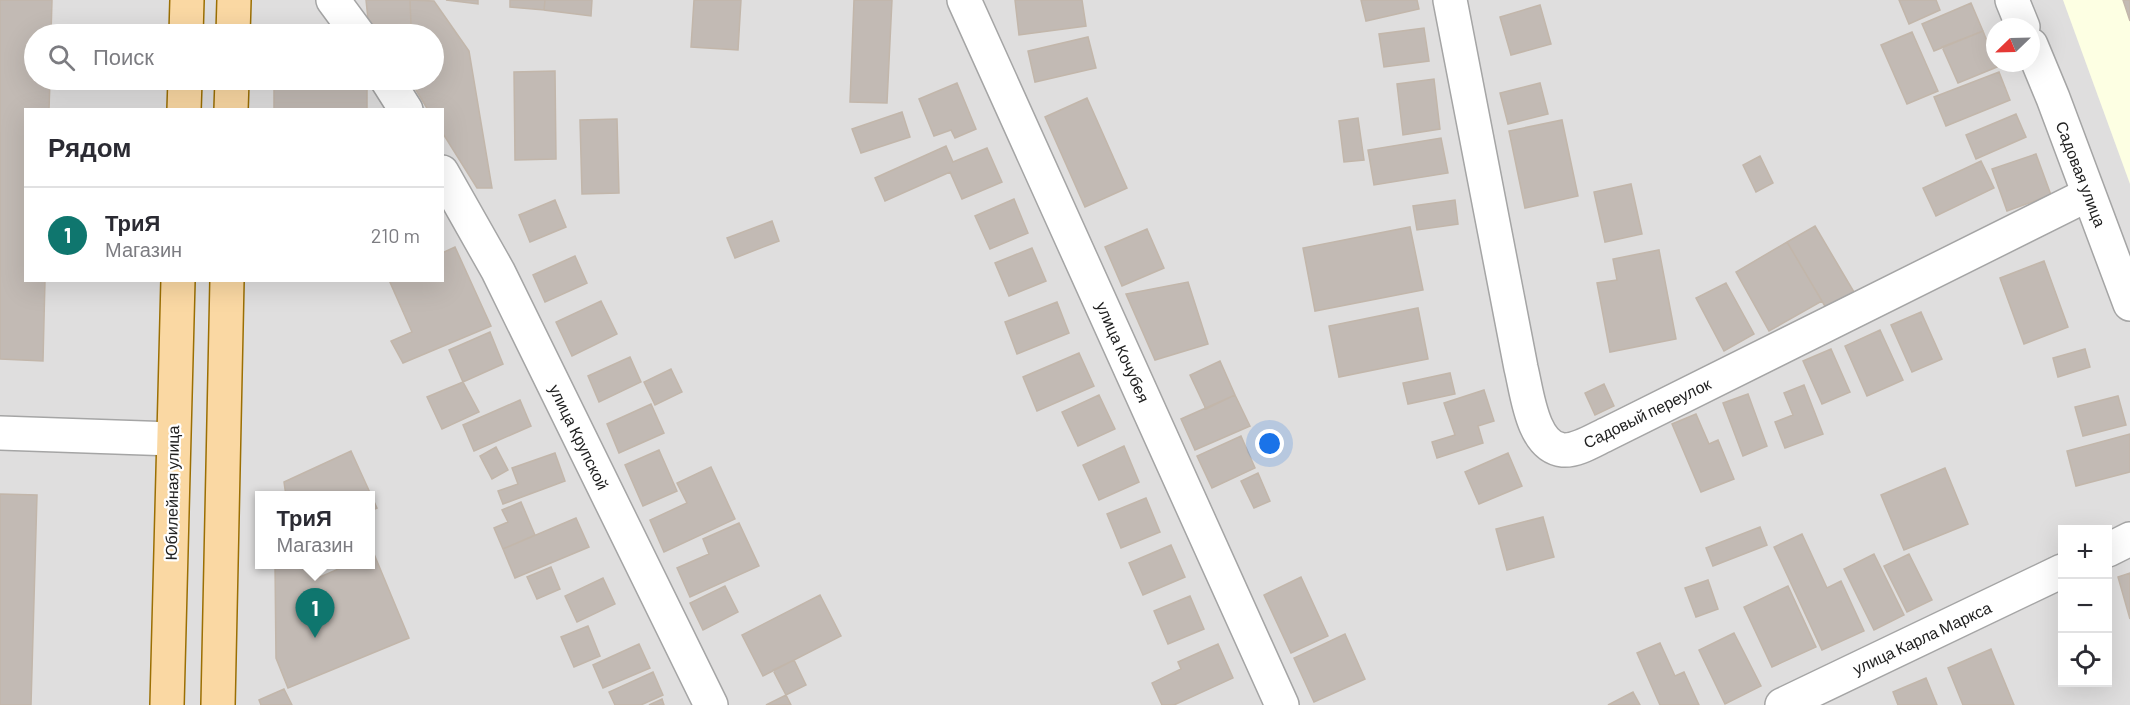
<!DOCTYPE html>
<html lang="ru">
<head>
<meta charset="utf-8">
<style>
  body { margin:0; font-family:Barlow,sans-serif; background:#f7f7f7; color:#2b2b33 }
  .controls { position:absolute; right:18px; bottom:18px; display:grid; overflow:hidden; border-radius:0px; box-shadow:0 6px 24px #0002 }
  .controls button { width:54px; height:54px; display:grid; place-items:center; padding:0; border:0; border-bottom:2px solid #e1e1e2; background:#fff; color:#2b2b33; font:30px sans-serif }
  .compass { position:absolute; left:1986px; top:18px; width:54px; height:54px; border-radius:50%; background:#fff; box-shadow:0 6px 24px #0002; rotate:247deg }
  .you { position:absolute; left:1270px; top:444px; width:21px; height:21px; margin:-15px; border:4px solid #fff; border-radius:50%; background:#1a73e8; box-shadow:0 0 0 9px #1a73e833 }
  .badge { display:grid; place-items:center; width:39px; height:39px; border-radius:50%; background:#0f766e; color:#fff; font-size:20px; font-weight:700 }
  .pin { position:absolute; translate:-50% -50px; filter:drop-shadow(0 2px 3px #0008) }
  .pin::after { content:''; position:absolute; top:32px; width:21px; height:18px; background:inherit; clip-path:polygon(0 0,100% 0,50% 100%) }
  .popup { position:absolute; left:255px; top:491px; width:120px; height:78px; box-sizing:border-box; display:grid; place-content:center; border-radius:0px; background:#fff; filter:drop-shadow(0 2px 4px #0005); font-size:20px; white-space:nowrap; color:#7c7c81 }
  .popup b { font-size:22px; color:#2b2b33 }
  .popup::after { content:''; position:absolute; left:50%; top:100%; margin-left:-12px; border:12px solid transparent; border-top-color:#fff }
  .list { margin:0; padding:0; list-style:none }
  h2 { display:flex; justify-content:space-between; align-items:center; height:78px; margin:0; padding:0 24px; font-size:26px }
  h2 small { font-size:20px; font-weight:400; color:#7c7c81 }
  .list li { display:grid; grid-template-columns:39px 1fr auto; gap:18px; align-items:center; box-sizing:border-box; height:96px; padding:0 24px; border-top:2px solid #e1e1e2 }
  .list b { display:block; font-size:22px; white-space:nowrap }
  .list p { margin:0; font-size:20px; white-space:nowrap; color:#7c7c81 }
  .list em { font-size:20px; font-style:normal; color:#7c7c81 }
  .icon { flex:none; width:33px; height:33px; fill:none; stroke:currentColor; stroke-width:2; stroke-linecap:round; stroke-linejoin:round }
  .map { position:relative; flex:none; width:2130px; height:705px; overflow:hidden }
  .search { position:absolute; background:#fff; box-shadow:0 6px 24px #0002; left:24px; top:24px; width:420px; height:66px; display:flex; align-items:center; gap:15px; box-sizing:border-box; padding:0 21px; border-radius:33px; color:#7c7c81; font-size:22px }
  .panel { position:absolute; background:#fff; box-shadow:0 6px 24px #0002; left:24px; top:108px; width:420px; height:174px; border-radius:0px }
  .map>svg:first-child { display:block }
  .residential { fill:#dfdede; fill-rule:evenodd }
  .education { fill:#fdffe3 }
  .building { fill:#c2bab4; stroke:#c2b6aa; stroke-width:1.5 }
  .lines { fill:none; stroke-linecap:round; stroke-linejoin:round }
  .minor-casing { stroke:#a5a5a5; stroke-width:36 }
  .major-casing { stroke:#9b6f03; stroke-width:36 }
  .minor { stroke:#fff; stroke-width:33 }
  .major { stroke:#fad8a3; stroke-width:33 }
  .labels { text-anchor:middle; stroke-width:4.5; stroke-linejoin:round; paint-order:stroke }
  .street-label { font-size:16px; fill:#212121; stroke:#fff }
</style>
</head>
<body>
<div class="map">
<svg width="2130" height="705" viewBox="0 0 2130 705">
  <rect width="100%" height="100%" fill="#f1eee7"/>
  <!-- residential -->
  <path class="residential" d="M0,0H2130V705H0ZM1995,27H2031V63H1995ZM34,34H434V80H34ZM26,110H442V280H26ZM260,496H370V564H260ZM2062,530H2108V682H2062Z"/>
  <!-- education -->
  <path class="education" d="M2063,0H2130V184Z"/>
  <!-- building -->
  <path class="building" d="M0,0H52L51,34H34V80H50L49,110H26V280H45L43,361L0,359Z
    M366,0H410L411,25L391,34H381L368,19Z
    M410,0L434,1L469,51L492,188H477L442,132V110H428L410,80H434V34H391L411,25Z
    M446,0H478V4Z
    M510,0H545L544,10L510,7Z
    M545,0H592L591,16L544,10Z
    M694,0H741L738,50L691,47Z
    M854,0H892L887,103L850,102Z
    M1015,0H1082L1086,26L1019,35Z
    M1361,0H1417L1419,9L1366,21Z
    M1899,0H1936L1940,10L1909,24Z
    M2123,0H2130V21Z
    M1971,3L1983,31L1934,51L1922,24Z
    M1540,5L1551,44L1511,55L1500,17Z
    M1424,28L1429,61L1384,67L1379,34Z
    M1983,31L1997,67L1958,83L1942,47Z
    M1912,32L1938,91L1907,104L1881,45Z
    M1088,37L1096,68L1035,82L1028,51Z
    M555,71L556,159L515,160L514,72Z
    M1999,72L2010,100L1946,126L1934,97Z
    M1434,79L1440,129L1403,135L1397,84Z
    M274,80H367V110H274Z
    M957,83L976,129L955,138L951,130L934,136L919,99Z
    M1540,83L1548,114L1508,124L1500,93Z
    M1087,98L1127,188L1085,207L1045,117Z
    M902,112L910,137L861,153L852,129Z
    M2016,114L2026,137L1976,159L1966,135Z
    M1358,118L1364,160L1344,162L1339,121Z
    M617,119L619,193L582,194L580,120Z
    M1562,120L1578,196L1525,208L1509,131Z
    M1441,138L1448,173L1374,185L1368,150Z
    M946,146L953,162L987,148L1002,182L962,199L950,172L885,201L875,178Z
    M2036,154L2051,195L2007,211L1992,169Z
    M1760,156L1773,183L1756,192L1743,165Z
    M1981,161L1994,188L1936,216L1923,188Z
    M1631,184L1642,234L1605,242L1594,192Z
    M1014,199L1028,233L990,249L975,216Z
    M555,200L566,227L530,242L519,215Z
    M1455,200L1458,224L1417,230L1413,206Z
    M772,221L779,241L735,258L727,238Z
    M1815,226L1854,292L1826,308L1787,242Z
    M1410,227L1423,290L1315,311L1303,248Z
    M1147,229L1164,268L1122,286L1105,247Z
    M1787,242L1822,301L1769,331L1736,272Z
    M455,247L491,326L403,363L391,341L412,332L389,280H442V253Z
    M1032,248L1046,281L1009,296L995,263Z
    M1659,250L1676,339L1610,352L1597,283L1617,280L1613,259Z
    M575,256L587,283L545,302L533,275Z
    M2044,261L2068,327L2024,344L2000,278Z
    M1188,282L1208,344L1155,360L1126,294Z
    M1726,283L1754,334L1724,351L1696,298Z
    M601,301L617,334L572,356L556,322Z
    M1057,302L1069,333L1017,354L1005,322Z
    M1418,308L1428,359L1339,377L1329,326Z
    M1921,312L1942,359L1912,372L1891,325Z
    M1880,330L1903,380L1867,396L1845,346Z
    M490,332L503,364L463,382L449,350Z
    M1831,349L1850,392L1822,404L1803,361Z
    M2085,349L2090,367L2058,377L2053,358Z
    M1079,353L1094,386L1037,411L1023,377Z
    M630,357L641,382L599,402L588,376Z
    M1220,361L1235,395L1206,409L1190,375Z
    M671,369L682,392L655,405L644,382Z
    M1450,373L1455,394L1408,404L1403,383Z
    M463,382L479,412L442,429L427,397Z
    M1604,384L1614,406L1595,415L1585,393Z
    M1804,385L1823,434L1785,448L1775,422L1793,415L1784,393Z
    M1484,390L1494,421L1478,426L1483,443L1437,458L1432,442L1455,435L1444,403Z
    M1748,394L1767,446L1743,456L1723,403Z
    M1099,395L1115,429L1078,446L1062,412Z
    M1235,395L1250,426L1195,450L1181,419Z
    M2118,396L2126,425L2083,436L2075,407Z
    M520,400L531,426L474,451L463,425Z
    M651,404L664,433L619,453L607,424Z
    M1696,414L1709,444L1718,440L1734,479L1701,492L1672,424Z
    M2130,434V472L2076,486L2067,451Z
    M1241,436L1255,468L1212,488L1197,456Z
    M1124,446L1139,482L1099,500L1083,465Z
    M496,447L508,470L492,479L480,456Z
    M659,450L677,491L643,506L625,465Z
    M351,451L377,508L370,511V496H286L284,482Z
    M555,453L565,481L503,504L498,491L518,484L512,468Z
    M1508,453L1522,486L1479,504L1465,472Z
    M711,467L735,519L664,552L650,520L687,503L677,483Z
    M1945,468L1968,524L1904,550L1881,495Z
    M1258,473L1270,501L1254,508L1241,481Z
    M0,494L37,495L31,705H0Z
    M1146,498L1160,532L1121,548L1107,514Z
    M521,502L535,535L503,549L494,528L508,522L502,510Z
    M1543,517L1554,557L1507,570L1496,529Z
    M576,518L589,547L515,578L503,549Z
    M739,523L759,566L690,597L677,568L709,554L703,539Z
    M1760,527L1767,545L1713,566L1706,548Z
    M1802,534L1827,588L1841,581L1864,631L1822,650L1774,547Z
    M1171,545L1185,577L1143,595L1129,563Z
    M374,554L409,638L288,688L276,658L275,564H314L320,577L350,564H370V556Z
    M1874,554L1904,615L1874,630L1844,569Z
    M1909,554L1932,600L1907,612L1884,566Z
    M551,567L560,589L537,599L527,577Z
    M2130,573V619L2118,577Z
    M1301,577L1328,636L1291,653L1264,595Z
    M603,578L615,604L577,622L565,596Z
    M1708,580L1718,609L1696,617L1685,588Z
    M725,586L738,612L703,630L690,603Z
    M1788,586L1816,647L1772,667L1744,607Z
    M820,595L841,636L763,676L742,635Z
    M1190,596L1204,629L1168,644L1154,611Z
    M588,626L600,656L574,667L561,637Z
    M1734,633L1761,686L1725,704L1699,650Z
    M1345,634L1365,679L1314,702L1294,658Z
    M1660,643L1675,676L1684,672L1699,705H1660L1637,653Z
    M639,644L650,668L603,688L593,665Z
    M1218,644L1233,678L1174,705H1162L1152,683L1181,669L1178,662Z
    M1991,649L2014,705H1963L1948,668Z
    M794,660L806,685L786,695L773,670Z
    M653,672L663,695L641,705H615L609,692Z
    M1926,678L1937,705H1898L1893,692Z
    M284,689L292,705H261L259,700Z
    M1633,692L1640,705H1608Z
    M786,695L791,705H766Z
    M662,699L664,705H649Z"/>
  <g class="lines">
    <!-- minor casing -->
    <g class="minor-casing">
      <path id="minor" d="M333,0L358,34
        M964,0L1282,705
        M1450,0L1521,368C1527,392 1532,447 1563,450C1577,451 1594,440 1607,434L2089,194
        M2012,0L2023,27
        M2031,45L2053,98L2130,304
        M387,80L406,110
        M442,172L498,271L711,705
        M0,433L173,439
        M2108,550L2130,539
        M1782,705L2062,571"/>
    </g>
    <!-- major casing -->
    <g class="major-casing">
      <path id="major" d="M186,34L187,0
        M233,34L234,0
        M184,110L185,80
        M231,110L232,80
        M167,705L178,280
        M218,705L227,280"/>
    </g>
    <!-- minor -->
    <use href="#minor" class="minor"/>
    <!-- major -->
    <use href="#major" class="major"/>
  </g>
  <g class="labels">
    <!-- street labels -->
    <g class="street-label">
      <text transform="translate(2081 174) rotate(69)" y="6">Садовая улица</text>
      <text transform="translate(1123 352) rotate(66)" y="6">улица Кочубея</text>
      <text transform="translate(1647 413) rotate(-26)" y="6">Садовый переулок</text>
      <text transform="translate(579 437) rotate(64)" y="6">улица Крупской</text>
      <text transform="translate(172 493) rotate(-89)" y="6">Юбилейная улица</text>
      <text transform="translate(1922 638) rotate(-25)" y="6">улица Карла Маркса</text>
    </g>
  </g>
</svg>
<div class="controls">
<button>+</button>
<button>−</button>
<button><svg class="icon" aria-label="locate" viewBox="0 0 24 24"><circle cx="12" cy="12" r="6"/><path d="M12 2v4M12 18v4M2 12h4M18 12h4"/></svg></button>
</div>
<svg class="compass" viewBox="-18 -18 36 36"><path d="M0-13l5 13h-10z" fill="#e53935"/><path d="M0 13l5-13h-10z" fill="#7c7c81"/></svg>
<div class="you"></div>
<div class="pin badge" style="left:315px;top:638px">1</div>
<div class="popup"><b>ТриЯ</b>Магазин</div>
<div class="search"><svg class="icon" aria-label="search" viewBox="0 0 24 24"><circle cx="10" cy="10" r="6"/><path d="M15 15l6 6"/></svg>Поиск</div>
<section class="panel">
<h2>Рядом<small></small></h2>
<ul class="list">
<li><span class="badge">1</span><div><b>ТриЯ</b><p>Магазин</p></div><em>210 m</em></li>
</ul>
</section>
</div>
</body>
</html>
